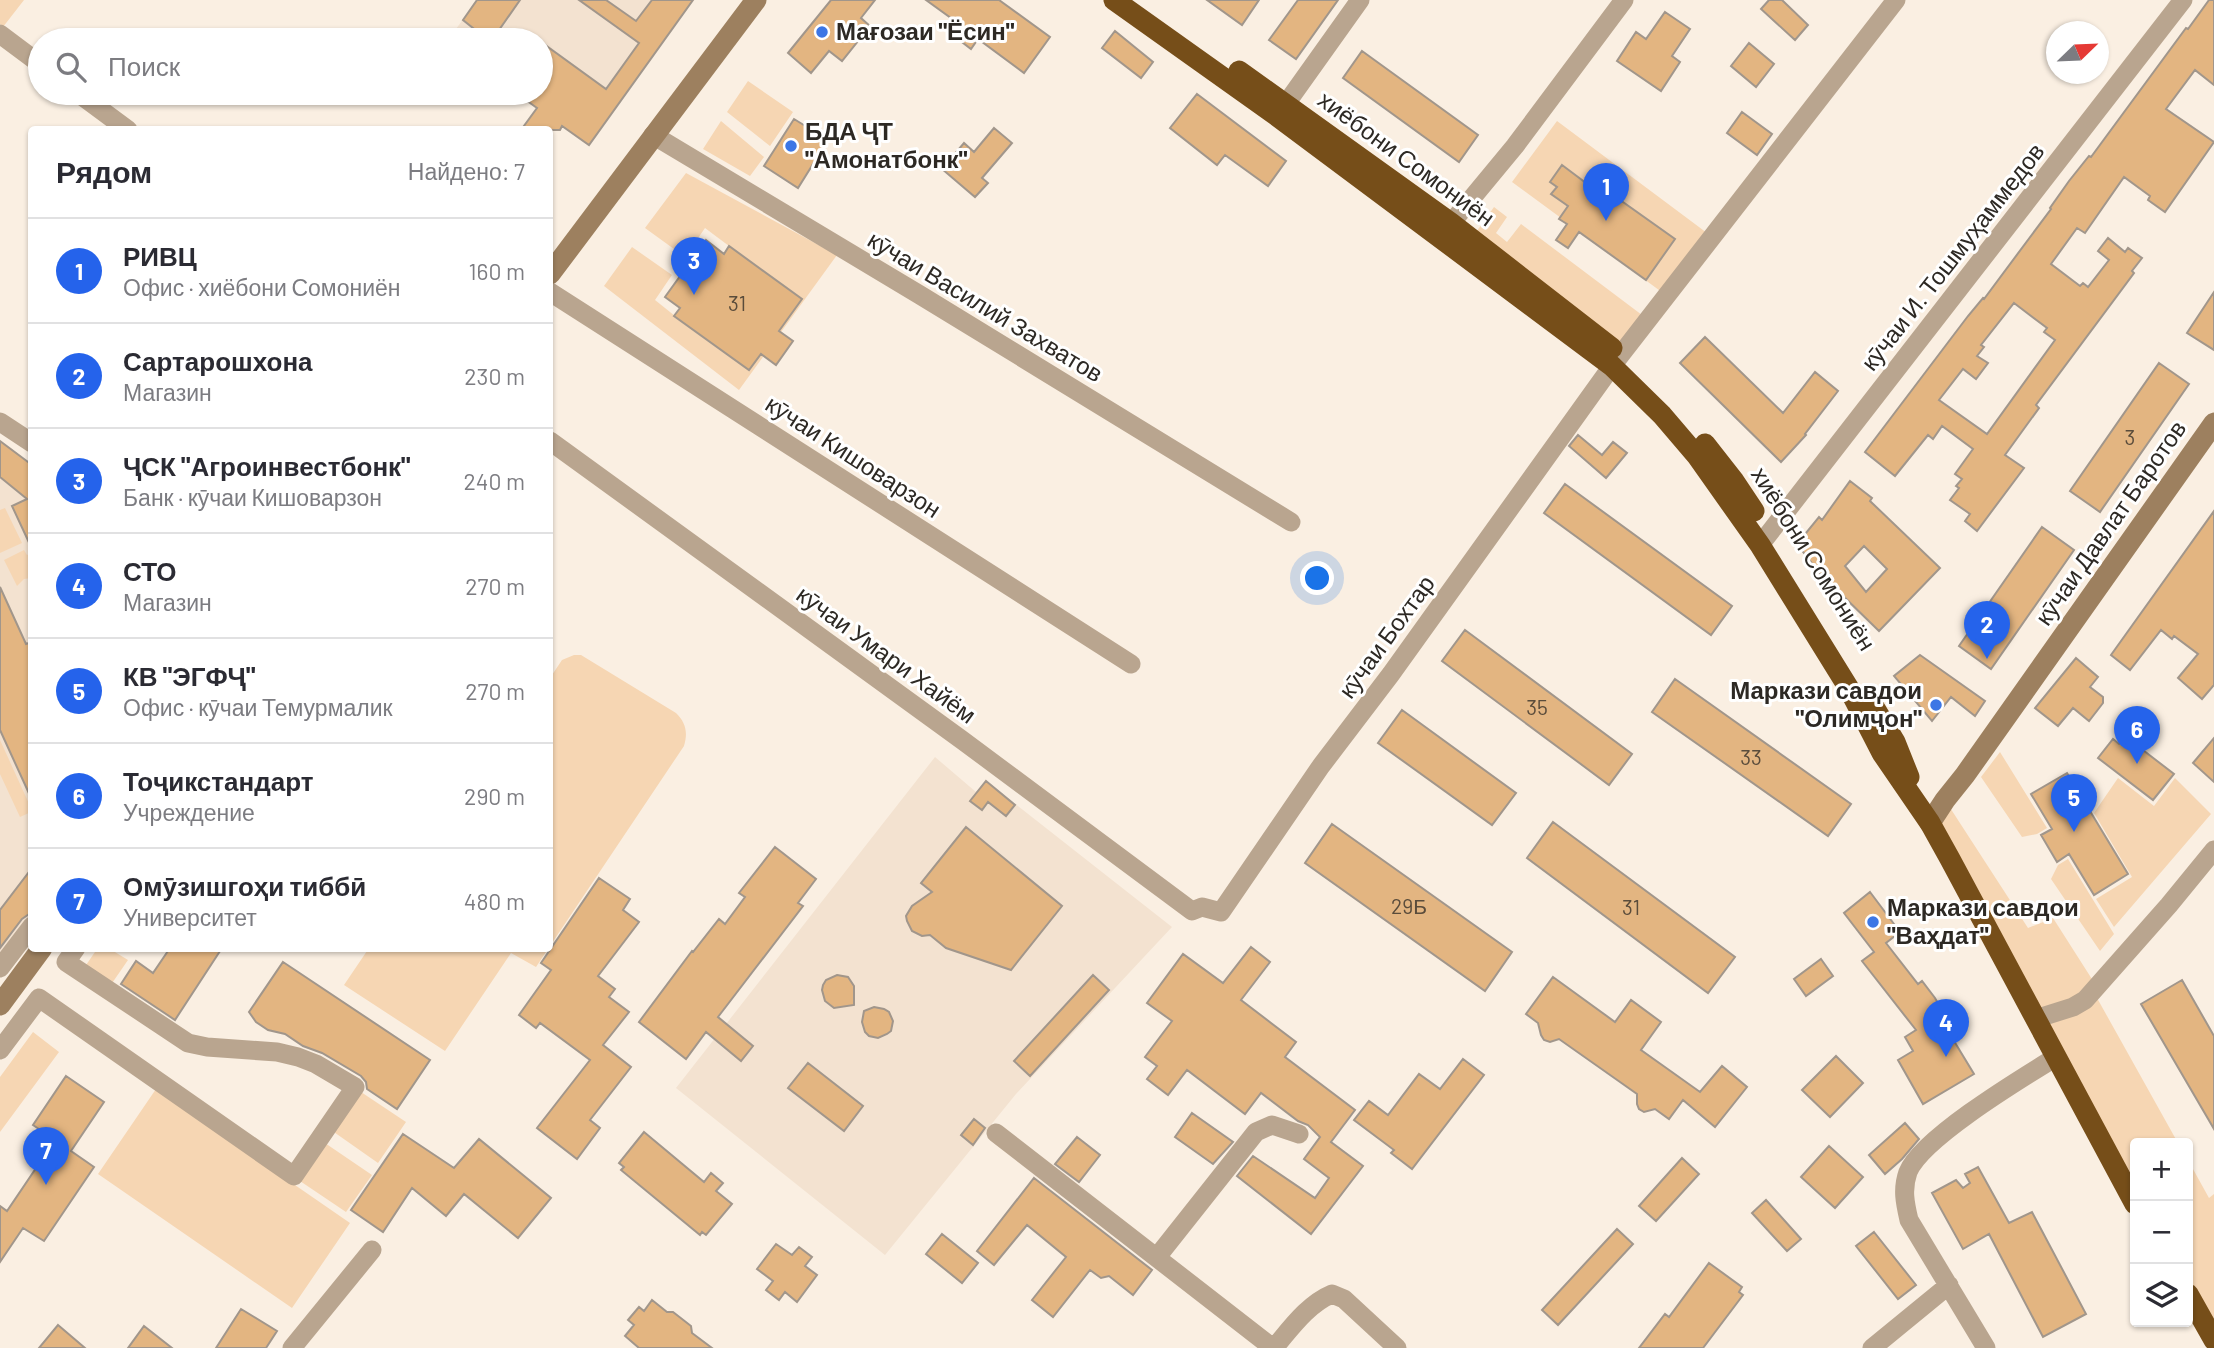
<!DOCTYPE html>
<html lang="ru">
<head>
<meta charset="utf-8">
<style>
  body { margin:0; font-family:Barlow,sans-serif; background:#f7f7f7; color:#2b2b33 }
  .controls { position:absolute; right:21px; bottom:21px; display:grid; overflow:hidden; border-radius:7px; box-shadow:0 2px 5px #0004 }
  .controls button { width:63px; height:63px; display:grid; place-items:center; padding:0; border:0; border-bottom:2px solid #e1e1e2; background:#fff; color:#2b2b33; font:35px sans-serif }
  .compass { position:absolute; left:2046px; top:21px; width:63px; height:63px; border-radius:50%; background:#fff; box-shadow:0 2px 5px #0004; rotate:67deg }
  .you { position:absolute; left:1318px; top:579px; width:24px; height:24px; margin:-18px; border:5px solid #fff; border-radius:50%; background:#1a73e8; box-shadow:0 0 0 10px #1a73e833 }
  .badge { display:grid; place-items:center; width:46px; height:46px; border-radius:50%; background:#2563eb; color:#fff; font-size:23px; font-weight:700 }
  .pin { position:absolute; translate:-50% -58px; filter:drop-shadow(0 2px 4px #0008) }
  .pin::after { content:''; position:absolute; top:37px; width:24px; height:21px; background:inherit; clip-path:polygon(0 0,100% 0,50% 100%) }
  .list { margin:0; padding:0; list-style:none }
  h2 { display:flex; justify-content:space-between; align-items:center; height:91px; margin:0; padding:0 28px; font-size:30px }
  h2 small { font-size:23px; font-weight:400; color:#7c7c81 }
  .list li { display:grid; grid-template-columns:46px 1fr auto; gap:21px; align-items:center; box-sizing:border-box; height:105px; padding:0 28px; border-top:2px solid #e1e1e2 }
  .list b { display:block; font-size:26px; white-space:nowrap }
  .list p { margin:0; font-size:23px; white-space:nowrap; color:#7c7c81 }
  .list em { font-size:23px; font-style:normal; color:#7c7c81 }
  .icon { flex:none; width:38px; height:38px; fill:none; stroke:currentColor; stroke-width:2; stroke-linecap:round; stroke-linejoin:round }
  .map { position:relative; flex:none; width:2214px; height:1348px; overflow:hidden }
  .search { position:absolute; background:#fff; box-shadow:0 2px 5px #0004; left:28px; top:28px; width:525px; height:77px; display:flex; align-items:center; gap:18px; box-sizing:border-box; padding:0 24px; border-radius:38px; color:#7c7c81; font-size:26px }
  .panel { position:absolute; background:#fff; box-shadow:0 2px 5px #0004; left:28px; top:126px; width:525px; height:826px; border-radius:7px }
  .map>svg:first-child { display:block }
  .built { fill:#f3e2d0 }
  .green { fill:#f6d6b3 }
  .building { fill:#e3b581; stroke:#a1968b; stroke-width:2; fill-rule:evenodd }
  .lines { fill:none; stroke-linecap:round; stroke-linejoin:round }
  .street { stroke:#b9a58f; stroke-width:19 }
  .secondary { stroke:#9d805f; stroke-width:21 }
  .highway { stroke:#764e19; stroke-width:21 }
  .poi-dot { fill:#3c76e5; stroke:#fff; stroke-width:2.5 }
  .labels { text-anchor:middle; stroke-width:6; stroke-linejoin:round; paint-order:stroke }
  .number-label { font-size:21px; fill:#5a4c3b }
  .poi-label { font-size:24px; font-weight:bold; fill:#2d2924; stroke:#fff; text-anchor:start }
  .street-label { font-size:24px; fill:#2d2924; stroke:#fff }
</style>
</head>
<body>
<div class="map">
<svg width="2214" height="1348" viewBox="0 0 2214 1348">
  <rect width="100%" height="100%" fill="#faefe2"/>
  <!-- built -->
  <path class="built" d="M477,0H693L589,145L516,93H541V40H448Z
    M0,445L7,446L31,465L32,916L0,957Z
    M935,757L976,792L986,781L1172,927L1016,1094L885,1255L676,1088Z"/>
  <!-- green -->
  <path class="green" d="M0,0H24L3,27L0,24Z
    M748,81L793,112L770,146L727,112Z
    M721,121L764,157L750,176L703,149Z
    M1557,121L1707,233L1663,293L1512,182Z
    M686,173L837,255L739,390L604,286L632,247L672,275L655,300L675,316L729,246L705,228L685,257L645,228Z
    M1494,207L1507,217L1496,233L1507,242L1521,224L1642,315L1615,352L1469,242Z
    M5,508L22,543L0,553V510Z
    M24,550L27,555L31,553V578L24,579L17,586L4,560Z
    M574,655H581L676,713C686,723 688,732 684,746L550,946V678L562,660Z
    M0,740L31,808V812L20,817L0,774Z
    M2000,752L2047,828L2037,834L2022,837L1981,777Z
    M2118,778L2154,806L2175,778L2211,814L2114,927L2096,899L2132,877L2094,813Z
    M1945,800L2028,928L2053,918L2097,987L2035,1019L1930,823Z
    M2068,859L2114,934L2100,951L2051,879L2058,865Z
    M369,948H548V949L536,967L511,953L445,1051L344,985Z
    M97,949H110L128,960L108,989L82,971Z
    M2097,998L2178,1143H2135V1187L2044,1024Z
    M33,1032L59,1052L0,1132V1077Z
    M156,1089L350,1223L292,1308L98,1174Z
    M358,1090L406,1122L378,1163L331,1130Z
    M322,1141L372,1175L346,1212L297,1179Z
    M2188,1160L2209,1198L2214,1194V1327L2188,1280Z"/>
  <!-- building -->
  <path class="building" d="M477,0H520L492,40H488L463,20Z
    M579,0H606L636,21L652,0H693L589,145L562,126L560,130H521L537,108L516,93H541V42L606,89L639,43Z
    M831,0H875L861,18L870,26L842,61L829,51L811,73L788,53Z
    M926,0H999L1050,37L1024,73L978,39L971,49L958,39L966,29Z
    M1207,0H1259L1242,25Z
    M1298,0H1338L1296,59L1269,40Z
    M1769,0H1782L1808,25L1795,40L1761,9Z
    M2209,0H2214V85L2195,70L2166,109L2214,142L2165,212L2148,200L2150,196L2124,177L2085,233L2077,228L2051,264L2080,286L2083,283L2088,287L2109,260L2098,251L2108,238L2125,252L2128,248L2142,258L2132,271L2134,273L2036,405L2039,408L2005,455L2024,468L1977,531L1965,521L1970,514L1950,500L1959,488L1956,486L1962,479L1955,474L1973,449L1942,426L1933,439L1928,435L1895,476L1865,452L1968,316L1983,298L1984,299L2051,209L2050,208L2069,181L2089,156L2091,157L2186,28L2188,29ZM2014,303L2047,328L2044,332L2055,340L1987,434L1939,400L1963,369L1976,379L1988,363L1977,356L1984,347L1981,345Z
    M1665,12L1690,29L1672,56L1680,62L1661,91L1617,61L1636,32L1646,39Z
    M1115,31L1153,62L1141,78L1102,48Z
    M1749,43L1774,64L1756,87L1731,66Z
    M1362,51L1478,135L1459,162L1343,78Z
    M1197,94L1286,161L1268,186L1225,155L1217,165L1170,128Z
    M1742,112L1772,134L1757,155L1727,133Z
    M794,119L828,140L798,188L764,166Z
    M994,128L1012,143L982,178L988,183L975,197L942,169L964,143L974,152Z
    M1562,165L1586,183L1589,178L1675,239L1646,280L1579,232L1568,248L1556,240L1567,224L1559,219L1568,206L1551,194L1557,187L1550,182Z
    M706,240L724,254L729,246L802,299L779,331L793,341L776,365L761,354L749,370L674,316L680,308L665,297Z
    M2214,292V350L2187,333Z
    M1705,337L1783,413L1815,372L1838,391L1805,434L1806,435L1781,462L1680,363Z
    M2159,363L2189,384L2100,512L2070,491Z
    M1578,435L1602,455L1613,442L1627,453L1606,478L1569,446Z
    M0,441L32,465V549L12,506L27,499L0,477Z
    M1850,481L1872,498L1870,501L1940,568L1879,631L1841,594L1838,597L1797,544L1819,517L1822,520ZM1864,546L1887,569L1866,592L1845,566Z
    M1565,484L1732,606L1711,635L1544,513Z
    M2214,511V685L2202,699L2178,678L2198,654L2174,636L2172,639L2161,630L2130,670L2111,655Z
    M2042,527L2074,550L1991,669L1959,646Z
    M0,587L26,644L32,642V800L0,730Z
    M1465,630L1632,754L1609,785L1442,661Z
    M1920,655L1985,701L1975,716L1951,697L1932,721L1894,676Z
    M2076,658L2098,677L2090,687L2103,697V703L2089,721L2073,708L2058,726L2035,708Z
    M1675,679L1851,804L1828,836L1652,712Z
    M1402,710L1516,793L1492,825L1378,743Z
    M2126,737L2174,774L2153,800L2098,758L2113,739L2119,744Z
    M2214,738V782L2193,763Z
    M2067,773L2128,874L2094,895L2069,854L2057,862L2041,835L2052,829L2031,794Z
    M986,781L1015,805L1006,816L988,802L982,810L970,801Z
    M1553,822L1735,957L1708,993L1527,858Z
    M1332,824L1512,952L1485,991L1305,863Z
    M966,827L1062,906L1011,970L946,948L930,935L922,936L912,931L907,921L906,916L912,906L932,892L921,883Z
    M775,847L816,879L798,903L803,906L718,1017L753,1046L741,1061L706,1032L686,1059L639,1022L692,951L693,952L719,919L725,924L745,897L739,893Z
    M32,868V912L22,919L0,948V910Z
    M599,878L630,899L623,910L639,922L598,976L615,989L609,997L629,1012L603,1045L631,1067L590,1120L600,1128L577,1159L537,1128L590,1060L540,1023L536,1028L519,1015L551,970L541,963Z
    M1870,892L1900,932L1886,943L1918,984L1922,981L1935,998L1958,1038L1954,1041L1974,1074L1923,1104L1898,1060L1913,1051L1905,1037L1916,1030L1862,961L1874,952L1844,913Z
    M1251,947L1270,962L1241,1000L1296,1042L1285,1057L1355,1110L1331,1142L1363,1166L1311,1234L1237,1176L1253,1156L1315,1198L1329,1178L1304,1159L1320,1137L1308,1125L1298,1121L1261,1093L1245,1114L1187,1070L1168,1095L1147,1079L1157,1066L1145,1057L1172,1021L1147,1003L1183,954L1223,983Z
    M170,948H222L175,1020L121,984L136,961L153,973Z
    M1821,959L1833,976L1806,996L1794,979Z
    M283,962L430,1060L397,1109L367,1089L366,1082L361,1076L322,1053L303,1046L285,1034L268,1030L256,1022L249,1012Z
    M837,975L848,977L854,986V1005L834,1008L825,1001L822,990L823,985L826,980Z
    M1093,975L1109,990L1030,1076L1014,1061Z
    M1553,977L1615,1022L1631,1000L1661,1022L1641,1050L1700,1092L1722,1066L1747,1087L1715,1127L1683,1100L1669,1119L1655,1109L1644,1112L1639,1109L1637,1104V1094L1559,1039L1550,1042L1544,1040L1541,1035L1538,1023L1526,1014Z
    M2182,980L2214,1036V1129L2141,1004Z
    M874,1007L884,1009L889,1012L893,1021L891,1031L887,1034L878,1038L869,1036L865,1032L862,1022L864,1011Z
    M1836,1056L1863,1083L1830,1117L1802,1090Z
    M1463,1059L1484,1075L1412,1169L1391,1153L1394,1150L1354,1120L1369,1101L1388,1115L1419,1074L1440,1089Z
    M808,1063L863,1106L844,1131L788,1088Z
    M66,1076L104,1102L71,1151L94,1167L44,1241L23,1228L0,1262V1206L7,1211L55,1140L33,1125Z
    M1192,1113L1233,1142L1213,1164L1175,1137Z
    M974,1119L985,1128L973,1145L961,1135Z
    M1905,1123L1919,1139L1902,1159L1885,1174L1869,1155Z
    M644,1132L704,1182L711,1173L723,1183L716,1191L732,1204L706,1235L702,1232L700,1235L621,1170L624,1167L619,1163Z
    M403,1134L454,1168L479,1139L551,1198L518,1238L464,1194L446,1216L412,1188L383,1232L351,1210Z
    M1077,1137L1100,1155L1079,1182L1055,1164Z
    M1829,1146L1863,1177L1835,1208L1801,1177Z
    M1682,1158L1699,1174L1656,1221L1639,1206Z
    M1978,1167L2009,1223L2032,1212L2086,1314L2043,1337L1989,1234L1963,1249L1932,1193L1956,1180L1963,1188L1970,1183L1965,1174Z
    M1034,1178L1152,1270L1133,1295L1109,1276L1101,1278L1090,1270L1053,1317L1032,1300L1066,1257L1027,1225L994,1265L977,1251Z
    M1766,1200L1801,1239L1787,1251L1752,1213Z
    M1617,1229L1633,1244L1558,1325L1542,1310Z
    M1874,1232L1916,1285L1898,1299L1856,1246Z
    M942,1234L978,1263L962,1283L926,1254Z
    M776,1244L792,1255L799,1247L812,1257L805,1266L817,1275L797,1302L785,1292L779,1300L766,1290L773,1281L757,1269Z
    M1709,1263L1742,1287L1739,1292L1743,1295L1703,1348H1639L1665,1314L1669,1317Z
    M652,1300L667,1312H673L691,1326L692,1333L712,1348H639L625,1336L634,1325L628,1320L639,1307L644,1311Z
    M241,1309L277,1331L266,1348H216Z
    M58,1325L85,1348H39Z
    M144,1326L172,1348H128Z"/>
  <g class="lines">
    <!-- street -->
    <path class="street" d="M0,34L40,64
      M78,93L128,130
      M1278,115L1360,0
      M653,135L920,295L1291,522
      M1443,233L1515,146L1624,0
      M550,292L1131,664
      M0,422L32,443
      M550,441L962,740L1192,911L1202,907L1221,912L1321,766L1391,674L1612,366L1896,0
      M1760,545L2183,0
      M0,968L32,926
      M2035,1019L2073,1007L2085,1000L2169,905L2214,850
      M0,1050L39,998L294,1176L355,1087L316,1064L298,1057L277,1052L207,1047L188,1043L66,962L76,948
      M996,1133L1273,1348
      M1157,1257L1256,1132L1272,1125L1299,1134
      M292,1348L372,1250
      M1274,1348C1291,1328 1308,1304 1332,1294L1344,1299L1397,1348
      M1872,1348L1949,1285
      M1986,1348L1909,1220C1905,1203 1902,1189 1908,1172C1922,1138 2022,1078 2056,1057"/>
    <!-- secondary -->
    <path class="secondary" d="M550,274L756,0
      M1930,823L1945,800L1965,775L2214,423
      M0,1005L42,948"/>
    <!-- highway -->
    <path class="highway" d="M1114,0L1277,116L1612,366L1662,415L1697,456L1760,545L1848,687L1882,753L1930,823L1950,859L2135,1204
      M1239,71L1451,223L1612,348
      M1705,444L1734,481L1754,511
      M1868,697L1895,742L1909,777
      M2188,1294L2214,1340"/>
  </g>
  <!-- markers -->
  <g class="poi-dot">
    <circle cx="822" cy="32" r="7"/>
    <circle cx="791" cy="146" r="7"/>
    <circle cx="1936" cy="705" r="7"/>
    <circle cx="1873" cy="922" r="7"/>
  </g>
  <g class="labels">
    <!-- number labels -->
    <g class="number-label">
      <text x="737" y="311">31</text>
      <text x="2130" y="445">3</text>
      <text x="1537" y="715">35</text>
      <text x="1751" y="765">33</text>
      <text x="1409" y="914">29Б</text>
      <text x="1631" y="915">31</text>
    </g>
    <!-- poi labels -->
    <g class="poi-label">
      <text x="836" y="40">Мағозаи "Ёсин"</text>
      <text x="805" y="140">БДА ҶТ<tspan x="805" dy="28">"Амонатбонк"</tspan></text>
      <text x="1922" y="699" text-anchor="end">Маркази савдои<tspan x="1922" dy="28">"Олимҷон"</tspan></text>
      <text x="1887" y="916">Маркази савдои<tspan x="1887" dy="28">"Ваҳдат"</tspan></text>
    </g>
    <!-- street labels -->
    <g class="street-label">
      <text transform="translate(1406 159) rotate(36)" y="8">хиёбони Сомониён</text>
      <text transform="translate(1953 257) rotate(-52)" y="8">кӯчаи И. Тошмуҳаммедов</text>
      <text transform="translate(985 307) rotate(31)" y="8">кӯчаи Василий Захватов</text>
      <text transform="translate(853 457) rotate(33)" y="8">кӯчаи Кишоварзон</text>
      <text transform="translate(2111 523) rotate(-55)" y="8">кӯчаи Давлат Баротов</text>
      <text transform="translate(1813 559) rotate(58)" y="8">хиёбони Сомониён</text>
      <text transform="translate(1387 637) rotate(-54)" y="8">кӯчаи Бохтар</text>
      <text transform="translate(886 655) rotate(36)" y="8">кӯчаи Умари Хайём</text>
    </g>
  </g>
</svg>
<div class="controls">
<button>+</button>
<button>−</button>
<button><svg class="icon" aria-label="layers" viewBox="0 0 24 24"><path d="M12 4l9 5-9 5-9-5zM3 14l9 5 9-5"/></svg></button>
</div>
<svg class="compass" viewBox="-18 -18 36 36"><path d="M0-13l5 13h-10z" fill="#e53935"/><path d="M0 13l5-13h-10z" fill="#7c7c81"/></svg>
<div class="you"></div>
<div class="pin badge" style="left:1606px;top:221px">1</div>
<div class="pin badge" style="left:1987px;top:659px">2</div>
<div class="pin badge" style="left:694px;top:295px">3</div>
<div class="pin badge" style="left:1946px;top:1057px">4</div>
<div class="pin badge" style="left:2074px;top:832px">5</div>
<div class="pin badge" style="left:2137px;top:764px">6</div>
<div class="pin badge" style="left:46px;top:1185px">7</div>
<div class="search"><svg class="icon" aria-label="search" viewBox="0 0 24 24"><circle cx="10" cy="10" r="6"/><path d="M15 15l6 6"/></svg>Поиск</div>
<section class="panel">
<h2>Рядом<small>Найдено: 7</small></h2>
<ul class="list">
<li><span class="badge">1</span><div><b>РИВЦ</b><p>Офис · хиёбони Сомониён</p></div><em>160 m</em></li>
<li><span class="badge">2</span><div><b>Сартарошхона</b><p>Магазин</p></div><em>230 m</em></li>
<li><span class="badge">3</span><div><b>ҶСК &quot;Агроинвестбонк&quot;</b><p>Банк · кӯчаи Кишоварзон</p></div><em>240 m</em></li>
<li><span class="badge">4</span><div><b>СТО</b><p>Магазин</p></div><em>270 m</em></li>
<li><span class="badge">5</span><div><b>КВ &quot;ЭГФҶ&quot;</b><p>Офис · кӯчаи Темурмалик</p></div><em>270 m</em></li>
<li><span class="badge">6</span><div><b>Тоҷикстандарт</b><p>Учреждение</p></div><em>290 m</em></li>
<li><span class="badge">7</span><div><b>Омӯзишгоҳи тиббӣ</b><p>Университет</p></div><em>480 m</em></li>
</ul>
</section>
</div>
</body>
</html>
